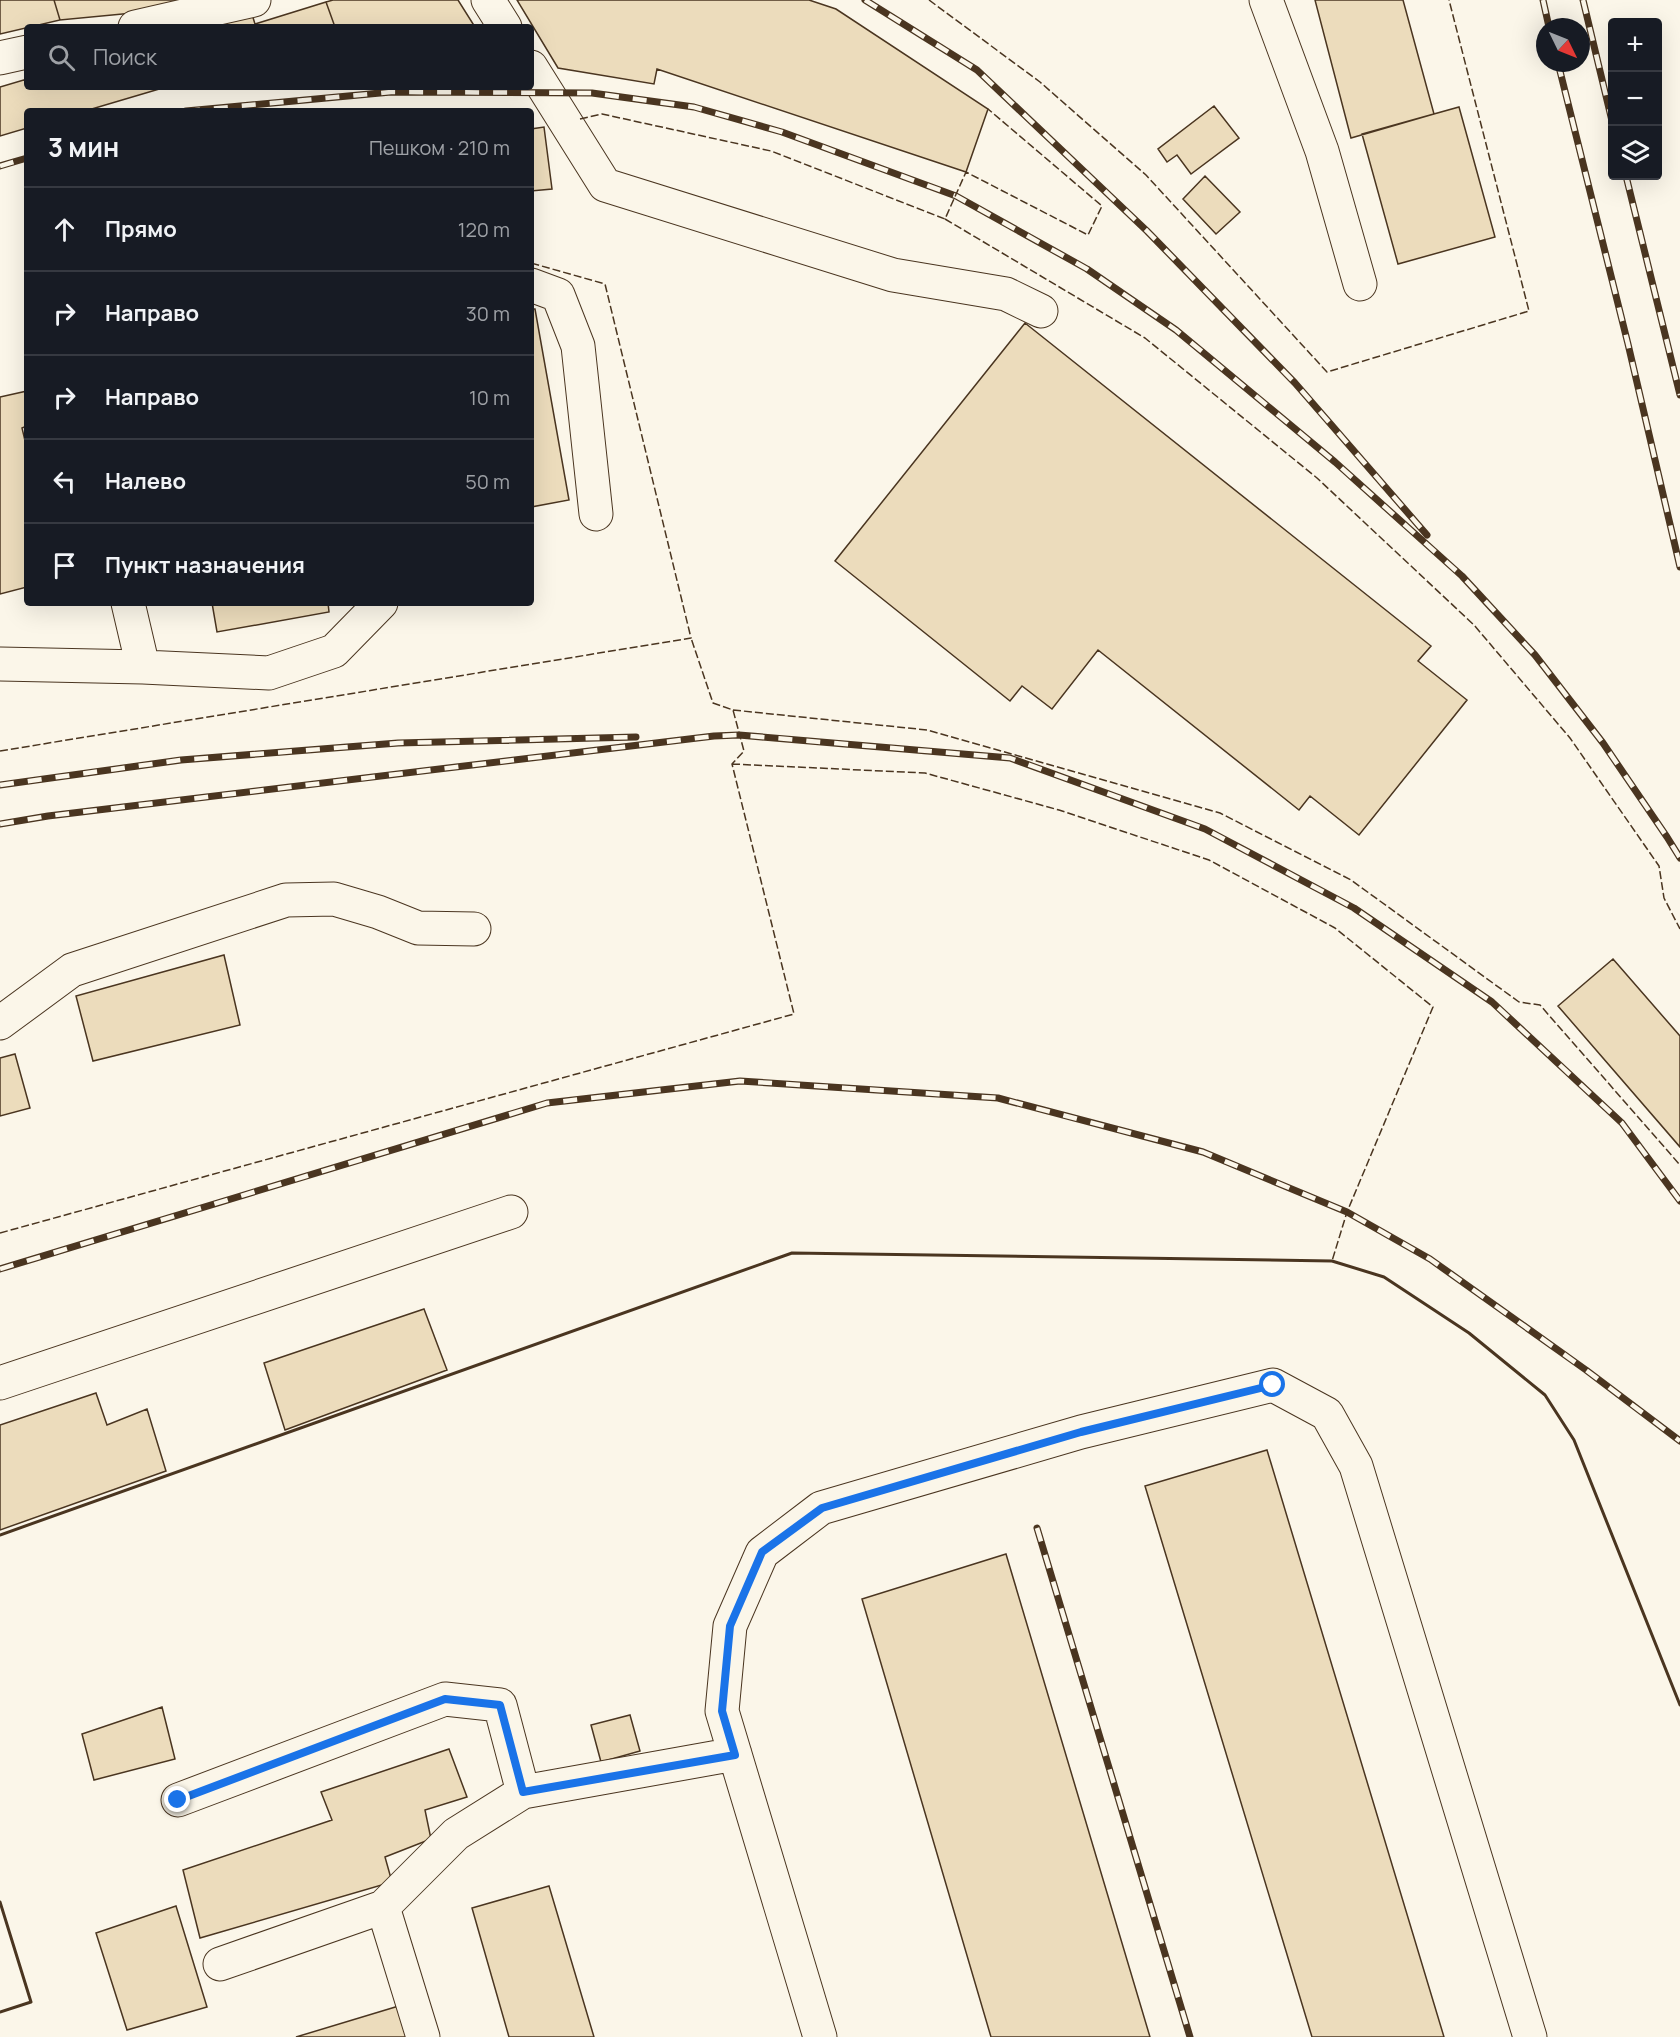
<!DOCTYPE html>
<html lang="ru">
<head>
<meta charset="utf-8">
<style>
  body { margin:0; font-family:Manrope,sans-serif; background:#242831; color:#f1f3f6 }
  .controls { position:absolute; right:18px; top:18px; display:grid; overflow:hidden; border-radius:6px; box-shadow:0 6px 24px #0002 }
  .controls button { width:54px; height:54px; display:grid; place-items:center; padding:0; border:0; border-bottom:2px solid #363941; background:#171b24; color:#f1f3f6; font:30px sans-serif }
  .compass { position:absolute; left:1536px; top:18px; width:54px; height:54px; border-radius:50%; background:#171b24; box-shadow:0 6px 24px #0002; rotate:133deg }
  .stop { position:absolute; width:18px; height:18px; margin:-14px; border:4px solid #1a73e8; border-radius:50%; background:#fff }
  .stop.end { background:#1a73e8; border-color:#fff; box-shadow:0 2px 6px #0008 }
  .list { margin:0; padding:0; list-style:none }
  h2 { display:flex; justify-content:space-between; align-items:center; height:78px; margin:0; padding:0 24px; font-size:26px }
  h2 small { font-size:20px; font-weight:400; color:#9ea1a6 }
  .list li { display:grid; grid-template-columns:39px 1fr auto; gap:18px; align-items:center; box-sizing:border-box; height:84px; padding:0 24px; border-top:2px solid #363941 }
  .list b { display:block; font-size:22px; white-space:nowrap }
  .list em { font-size:20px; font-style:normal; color:#9ea1a6 }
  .icon { flex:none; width:33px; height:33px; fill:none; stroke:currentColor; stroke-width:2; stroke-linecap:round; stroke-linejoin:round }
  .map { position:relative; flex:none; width:1680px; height:2037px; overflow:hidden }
  .search { position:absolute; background:#171b24; box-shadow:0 6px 24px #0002; left:24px; top:24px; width:510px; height:66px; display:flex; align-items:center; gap:15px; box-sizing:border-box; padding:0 21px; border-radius:6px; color:#9ea1a6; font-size:22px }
  .panel { position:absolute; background:#171b24; box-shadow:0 6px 24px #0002; left:24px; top:108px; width:510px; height:498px; border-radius:6px }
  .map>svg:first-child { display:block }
  .building { fill:#ecdcbc; stroke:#4a3520; stroke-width:1.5 }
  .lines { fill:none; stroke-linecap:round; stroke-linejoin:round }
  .minor-casing { stroke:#4a3520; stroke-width:35 }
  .minor { stroke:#fbf6e9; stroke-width:33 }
  .rail-casing { stroke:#4a3520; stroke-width:7 }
  .rail { stroke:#fbf6e9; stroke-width:4.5; stroke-dasharray:14; stroke-linecap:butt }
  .fence { stroke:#4a3520; stroke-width:1.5; stroke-dasharray:8 3; stroke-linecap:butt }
  .wall { stroke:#4a3520; stroke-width:3 }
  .route { stroke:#1a73e8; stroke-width:8 }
</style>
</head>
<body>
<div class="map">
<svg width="1680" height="2037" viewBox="0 0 1680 2037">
  <rect width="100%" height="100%" fill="#fbf6e9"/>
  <!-- building -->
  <path class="building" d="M0,0H54L60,20L0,34Z
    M54,0H205L206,6L60,20Z
    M333,0H458L475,27H335L326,2Z
    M517,0H809L836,9L988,109L966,172L657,69L654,84L558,68Z
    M1315,0H1403L1434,114L1351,138Z
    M326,2L335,27H200L251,11L255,24Z
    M27,79V87H166L85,111H27V128L0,136V87Z
    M1214,106L1239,138L1191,174L1177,155L1167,162L1158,149Z
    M1459,107L1495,237L1398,264L1362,134Z
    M544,127L552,189L531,191V129Z
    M1205,176L1240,212L1216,234L1183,199Z
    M531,309H535L569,500L531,507Z
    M1025,323L1431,646L1418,661L1467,700L1359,835L1310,796L1299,810L1098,650L1052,709L1022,686L1010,701L835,561Z
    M27,391V426L22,428L27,449V587L0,594V397Z
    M212,603H328L329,612L217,632Z
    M224,955L240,1025L93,1061L76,996Z
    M1613,959L1680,1036V1147L1558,1006Z
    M15,1054L30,1108L0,1116V1058Z
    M424,1309L447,1370L285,1430L264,1363Z
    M96,1393L107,1425L147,1409L166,1471L0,1530V1425Z
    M1267,1450L1444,2037H1312L1145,1486Z
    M1006,1554L1150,2037H991L862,1599Z
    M162,1707L175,1759L94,1780L82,1734Z
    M630,1715L640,1751L601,1762L591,1725Z
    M449,1749L467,1797L425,1810L431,1839L385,1857L392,1882L200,1938L183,1870L332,1820L321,1792Z
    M549,1886L594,2037H509L472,1908Z
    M176,1906L207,2007L127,2030L96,1933Z
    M402,2005L409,2037H296Z"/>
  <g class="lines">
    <!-- minor casing -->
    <g class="minor-casing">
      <path id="minor" d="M488,0L505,27
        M1266,0L1322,151L1360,284
        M135,27L254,0
        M0,58L27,52
        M531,67L605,185L893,275L1006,294L1041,311
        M531,285L558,295L578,346L596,514
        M128,603L143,667
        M0,664L143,667L269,673L334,651L381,603
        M0,1023L72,970L286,900L334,899L378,912L418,928L474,929
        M0,1383L511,1212
        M178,1800L445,1699L500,1705L523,1792
        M383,1907L423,2037
        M220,1964L383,1907L456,1834L523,1792L735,1754
        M820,2037L722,1711L730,1626L762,1553L821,1508L1081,1432L1273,1385L1327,1414L1356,1466L1530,2037"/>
    </g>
    <!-- minor -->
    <use href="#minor" class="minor"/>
    <!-- rail casing -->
    <g class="rail-casing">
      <path id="rail" d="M865,0L977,70L1147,231L1295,383L1427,535
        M1543,0L1549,27
        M1583,0L1612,121
        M1558,63L1628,344L1680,567
        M186,111L391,92L592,93L694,107L782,132L956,196L1087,269L1176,330L1335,462L1462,576L1535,655L1603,743L1667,837L1680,858
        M0,166L27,158
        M1626,176L1680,395
        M0,785L181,760L398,743L636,737
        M0,824L48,816L714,736L739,735L1010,758L1205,829L1354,908L1492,1002L1622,1123L1680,1201
        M0,1269L547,1103L740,1081L998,1098L1203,1152L1347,1212L1430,1259L1586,1370L1680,1441
        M1037,1528L1190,2037"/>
    </g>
    <!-- rail -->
    <use href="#rail" class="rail"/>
    <!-- fence -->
    <path class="fence" d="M929,0L1040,82L1146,175L1327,372L1529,311L1449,0
      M580,119L602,114L771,151L945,219L966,172L1088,235L1102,206L988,109
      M945,219L1145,338L1317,478L1474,625L1570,738L1659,866L1664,898L1680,929
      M733,710L927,730L1220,813L1351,880L1519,1002L1540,1005L1680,1165
      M0,751L691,638L605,284L531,263
      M732,764L925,773L1059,810L1209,860L1335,928L1433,1007L1347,1212L1332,1261
      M0,1233L794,1014L732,764L744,751L733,710L713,703L691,638"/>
    <!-- wall -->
    <path class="wall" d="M0,1535L792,1253L1332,1261L1384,1277L1469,1333L1545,1395L1574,1440L1680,1705
      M0,1902L31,2002L0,2012"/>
  </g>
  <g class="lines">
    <!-- route -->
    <path class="route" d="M178,1800L445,1699L500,1705L523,1792L735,1755L722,1711L730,1626L762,1552L822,1508L1081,1432L1273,1385"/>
  </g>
</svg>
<div class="controls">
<button>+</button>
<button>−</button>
<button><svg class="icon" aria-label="layers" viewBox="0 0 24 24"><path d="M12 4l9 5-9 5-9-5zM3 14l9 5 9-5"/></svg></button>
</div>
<svg class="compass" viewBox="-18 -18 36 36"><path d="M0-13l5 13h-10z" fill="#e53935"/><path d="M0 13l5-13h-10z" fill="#9ea1a6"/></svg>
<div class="stop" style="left:1273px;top:1385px"></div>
<div class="stop end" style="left:178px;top:1800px"></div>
<div class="search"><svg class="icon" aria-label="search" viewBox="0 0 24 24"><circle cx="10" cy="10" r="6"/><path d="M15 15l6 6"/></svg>Поиск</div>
<section class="panel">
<h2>3 мин<small>Пешком · 210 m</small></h2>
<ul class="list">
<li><svg class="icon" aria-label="ahead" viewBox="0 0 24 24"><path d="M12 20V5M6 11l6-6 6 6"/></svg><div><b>Прямо</b></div><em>120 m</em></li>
<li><svg class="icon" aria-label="right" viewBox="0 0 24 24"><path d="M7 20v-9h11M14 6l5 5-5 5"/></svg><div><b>Направо</b></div><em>30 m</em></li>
<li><svg class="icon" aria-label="right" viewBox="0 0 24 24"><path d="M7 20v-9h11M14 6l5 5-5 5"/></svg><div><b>Направо</b></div><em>10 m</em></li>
<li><svg class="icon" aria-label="left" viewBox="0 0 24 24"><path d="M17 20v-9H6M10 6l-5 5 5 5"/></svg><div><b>Налево</b></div><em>50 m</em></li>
<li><svg class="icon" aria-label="arrive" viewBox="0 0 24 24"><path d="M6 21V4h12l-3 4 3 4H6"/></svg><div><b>Пункт назначения</b></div></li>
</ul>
</section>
</div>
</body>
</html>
